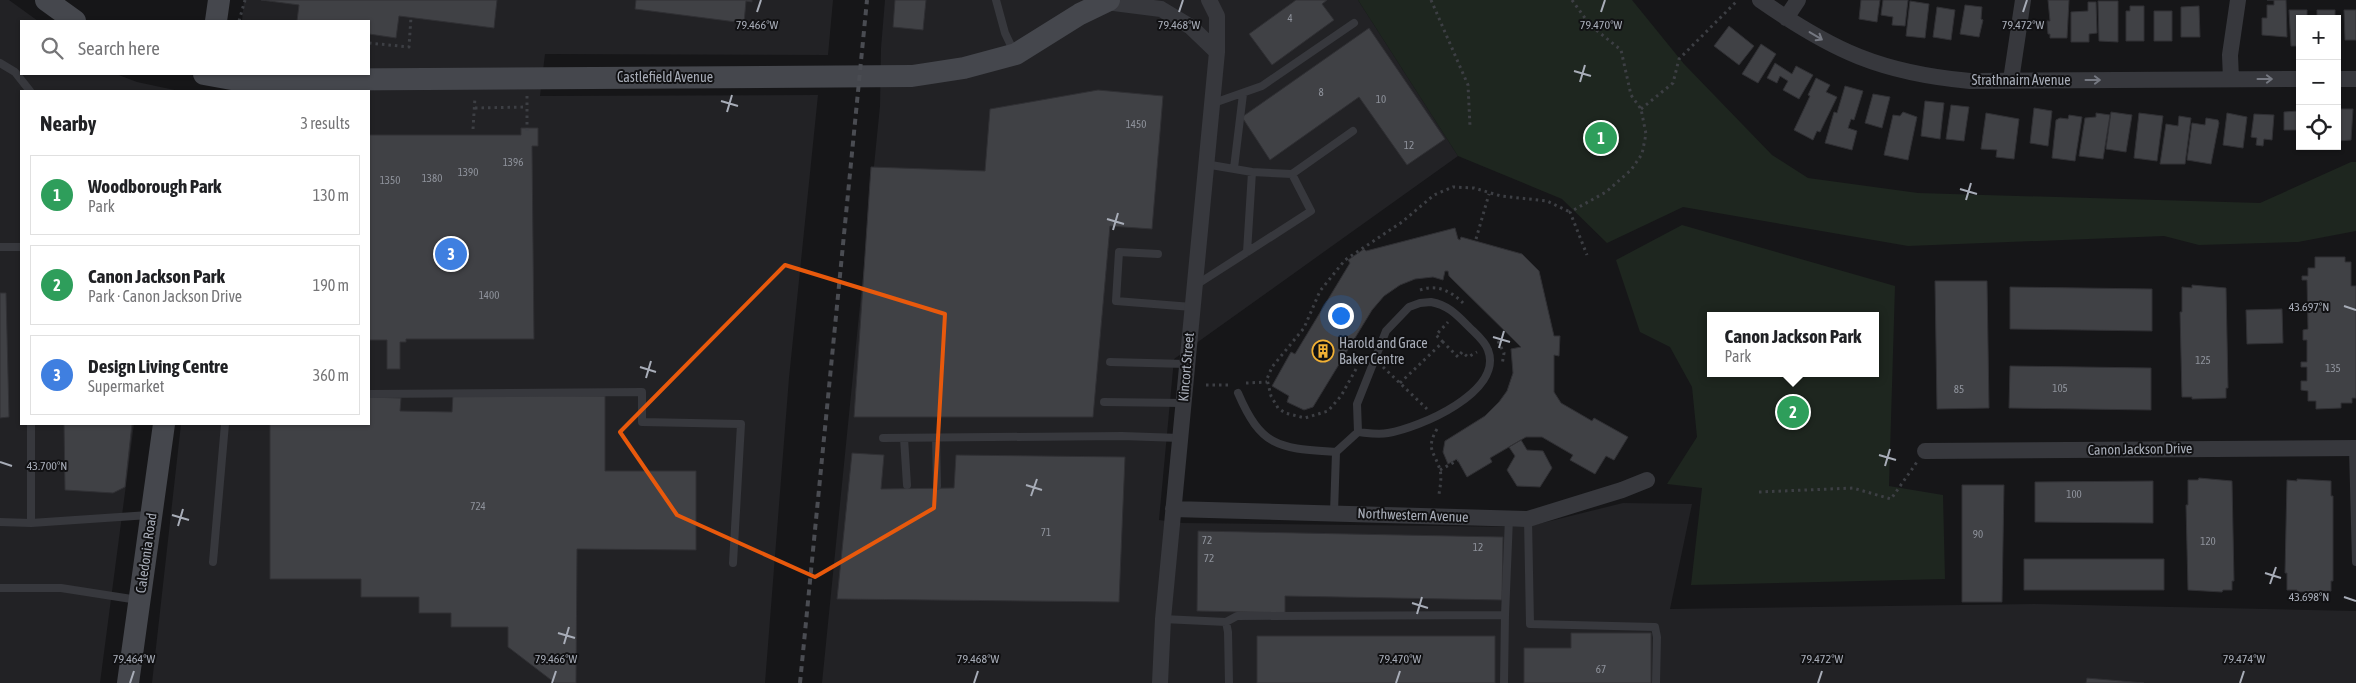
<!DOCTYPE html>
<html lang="en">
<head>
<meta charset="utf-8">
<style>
  body { margin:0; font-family:"Asap Condensed",sans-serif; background:#f6f6f6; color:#202124 }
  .controls { position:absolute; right:15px; top:15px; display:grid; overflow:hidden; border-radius:0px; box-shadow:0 1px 4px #0004 }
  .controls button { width:45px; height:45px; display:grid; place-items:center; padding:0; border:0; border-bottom:1px solid #e0e0e0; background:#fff; color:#202124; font:25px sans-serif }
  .you { position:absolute; left:1340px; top:315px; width:18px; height:18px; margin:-12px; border:4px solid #fff; border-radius:50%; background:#1a73e8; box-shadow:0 0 0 8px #1a73e833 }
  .badge { display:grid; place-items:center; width:32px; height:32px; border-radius:50%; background:#7e622b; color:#fff; font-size:16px; font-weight:700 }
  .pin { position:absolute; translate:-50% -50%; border:2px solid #fff; box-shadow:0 1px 5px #0006 }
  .popup { position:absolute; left:1707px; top:312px; width:172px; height:65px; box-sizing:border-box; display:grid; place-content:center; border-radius:0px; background:#fff; filter:drop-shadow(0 1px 4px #0005); font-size:16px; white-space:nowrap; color:#757577 }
  .popup b { font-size:19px; color:#202124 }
  .popup::after { content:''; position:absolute; left:50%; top:100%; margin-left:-10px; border:10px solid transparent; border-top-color:#fff }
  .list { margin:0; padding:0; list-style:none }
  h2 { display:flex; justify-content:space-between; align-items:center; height:65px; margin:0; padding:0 20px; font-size:21px }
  h2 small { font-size:16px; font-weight:400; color:#757577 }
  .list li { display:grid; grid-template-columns:32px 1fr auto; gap:15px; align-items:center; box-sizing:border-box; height:80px; margin:0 10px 10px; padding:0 10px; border:1px solid #e0e0e0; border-radius:0px }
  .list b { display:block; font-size:19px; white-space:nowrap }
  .list p { margin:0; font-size:16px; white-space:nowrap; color:#757577 }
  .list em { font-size:16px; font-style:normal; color:#757577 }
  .icon { flex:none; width:28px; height:28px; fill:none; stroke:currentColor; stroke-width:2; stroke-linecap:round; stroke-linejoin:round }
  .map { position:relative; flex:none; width:2356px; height:683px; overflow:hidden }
  .search { position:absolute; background:#fff; box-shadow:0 1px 4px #0004; left:20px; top:20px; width:350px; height:55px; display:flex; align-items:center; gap:12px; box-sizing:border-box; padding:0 18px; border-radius:0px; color:#757577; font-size:19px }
  .panel { position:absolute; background:#fff; box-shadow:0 1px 4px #0004; left:20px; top:90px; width:350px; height:335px; border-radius:0px }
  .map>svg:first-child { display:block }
  .built { fill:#222225 }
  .green { fill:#1e261f; fill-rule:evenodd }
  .building { fill:#404145; stroke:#303034 }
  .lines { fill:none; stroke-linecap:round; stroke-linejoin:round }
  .path { stroke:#3d3f44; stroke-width:3; stroke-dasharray:2.5 4; stroke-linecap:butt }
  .lane { stroke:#37383d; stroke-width:8 }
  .street { stroke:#37383d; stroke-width:16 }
  .secondary { stroke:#45474d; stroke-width:22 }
  .rail { stroke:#4a4c52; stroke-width:4; stroke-dasharray:6 5; stroke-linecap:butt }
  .oneway { stroke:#757881 }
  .marked { fill:none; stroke:#e8590c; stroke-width:4; stroke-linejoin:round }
  .ticks { fill:none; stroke:#a8adb8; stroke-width:2 }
  .labels { text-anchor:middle; stroke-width:4; stroke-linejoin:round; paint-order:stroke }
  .number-label { font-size:11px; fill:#8e929b }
  .street-label { font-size:14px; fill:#a8adb8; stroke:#111113 }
  .poi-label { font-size:14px; fill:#a8adb8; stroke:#111113; text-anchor:start }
  .ticks-label { font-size:12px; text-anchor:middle; fill:#a8adb8; stroke:#111113; stroke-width:4; stroke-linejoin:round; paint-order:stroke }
</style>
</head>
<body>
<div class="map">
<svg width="2356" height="683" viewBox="0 0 2356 683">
  <rect width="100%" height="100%" fill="#161618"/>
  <!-- built -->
  <path class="built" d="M0,0H9L38,21H21V74H116L137,82L179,91H21V424H134L100,683H0Z
    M244,0H833L828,55L545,54L540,96L818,95L789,378L765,683H152L181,424H369V91H239V74H369V21H242Z
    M885,0H1358L1458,156L1174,359L1159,520L1183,523L1526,527L1623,503L1692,504L1670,609L2035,604L2356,611V683H822L880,106L881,48Z"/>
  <!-- green -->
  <path class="green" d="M1358,0H1632L1684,64L1772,155L1808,178L1918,193L2260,203L2351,162H2356V231L2298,242L2199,245L2164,236L1908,246L1683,207L1607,243L1562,199L1458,156Z
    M1682,225L1895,286L1889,486L1943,495L1945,579L1691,585L1702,488L1667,484L1697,437L1692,387L1670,347L1640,332L1616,260ZM1710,316H1876V373H1710Z"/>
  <!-- building -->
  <path class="building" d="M261,0H497L494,28L399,16L396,38L369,34V21H297L299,5Z
    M636,0H752V2L746,1L744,23L635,9Z
    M895,0H926L923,30L893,27Z
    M1296,0H1327L1322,4L1334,20L1272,65L1249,34Z
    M1861,0H1880L1877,22L1859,19Z
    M1883,0H1908L1905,26L1892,25L1893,17L1881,15Z
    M2048,0H2069L2067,38H2050V34H2048L2047,21H2050Z
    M2267,0H2286L2287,37L2262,35V18H2267V5H2274V0Z
    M1910,1L1929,4L1925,38L1906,36Z
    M2098,1H2118V42L2099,41Z
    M2088,2H2096L2097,33L2089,34V42H2071V12L2088,11Z
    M1965,5L1982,7L1981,19L1983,20L1979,37L1960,34Z
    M2130,6H2144V41H2126V11H2130Z
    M2199,6L2200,37H2181V7Z
    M1937,7L1955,10L1951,40L1933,37Z
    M2289,10H2307V19H2300V46H2291Z
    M2317,10H2335V19H2317Z
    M2344,10H2356V40H2345Z
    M2154,11H2172V41H2154Z
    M1729,26L1754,46L1739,65L1714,46Z
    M1369,28L1445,139L1407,165L1359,97L1270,160L1242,117Z
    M1761,44L1776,54L1758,83L1742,74Z
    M1775,63L1792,74L1796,66L1813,75L1799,99L1783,90L1788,81L1780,76L1777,83L1767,78Z
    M1816,78L1830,85L1826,92L1837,97L1820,132L1817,131L1813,140L1794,130L1810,96L1808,95Z
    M1845,86L1863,91L1854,120L1851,119L1848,128L1857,131L1852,150L1825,143L1834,112L1837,113Z
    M1098,90L1163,96L1152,229L1110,226L1093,417H854L871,167L985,171L990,109Z
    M1873,94L1890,97L1882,128L1865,123Z
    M1925,101L1944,103L1940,139L1921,136Z
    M1951,105L1969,107L1964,141L1946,139Z
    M2034,108L2052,111L2048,146L2030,143Z
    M2337,109H2353L2351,140L2337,141Z
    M2298,111H2300V130H2284V112Z
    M1903,112L1917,117L1908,160L1884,155L1893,115L1900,116Z
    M2111,112L2132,115L2126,152L2106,149Z
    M1986,113L2019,119L2014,159L1996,157L1997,150L1981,149Z
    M2096,113L2110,115L2103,159L2079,156L2085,118L2096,117Z
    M2139,113L2163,116L2157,161L2134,158Z
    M2227,113L2247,117L2243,148L2223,145Z
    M2254,114L2274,115L2272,140L2264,139L2263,146L2256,145L2257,138L2251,137Z
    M2069,115L2082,117L2075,161L2052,158L2056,120L2060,118L2068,119Z
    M2179,116L2191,118L2185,164H2160L2166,124L2178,126Z
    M2206,118L2218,120L2219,123L2211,164L2187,160L2192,123L2205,125Z
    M521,128H538V146H532L534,339H406V342H400V369H387V340H369V135H521Z
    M1455,228L1458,239L1460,240L1461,237L1522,254L1539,271L1554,336H1560L1559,356L1554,355V392L1561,403L1592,421L1594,418L1628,437L1614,460L1606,456L1595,474L1570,460L1573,455L1542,437H1526L1490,458L1492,462L1467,477L1457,459L1448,464L1443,452L1445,441L1485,416L1499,402L1507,391L1513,373L1511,349L1521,347L1449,276L1448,271H1445L1443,280L1433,277L1415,279L1400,285L1384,296L1372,310L1313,407L1304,410L1287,402L1289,396L1272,386L1291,352L1295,354L1350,263L1348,260L1364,249L1366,251Z
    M2315,257H2345V262H2351V286H2356V398H2352V403H2341V408L2316,409V401H2308V391L2301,390V381H2307V367H2301V362H2307V340H2303V330L2308,329L2307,280H2302V276H2308V268H2315Z
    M1935,281H1987L1989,408L1937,409Z
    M2192,285L2226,288L2228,388H2226V398L2192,399V397H2182L2180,312H2182V287L2192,288Z
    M2010,287L2152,289V331L2010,329Z
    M0,293H6L9,417L0,418Z
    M2282,309L2283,343L2247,344L2246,310Z
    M2010,366L2151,368V410L2009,408Z
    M453,395L605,396V471H696V550L577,549L576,683H555L508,647V627H451V613H419V597H361V579H270V424H369V397L401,398L400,411L452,412Z
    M64,424H132L125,487L113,493L65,490Z
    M1521,440L1527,450L1543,451L1552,468L1540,487L1517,486L1507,470L1515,456L1509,447Z
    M852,453L884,455L881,489L954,488L956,455L1125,457L1119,602L837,599Z
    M2199,478L2232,481L2234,581H2232V590H2223L2222,592L2188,590L2186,505H2188V480H2198Z
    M2297,479L2331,481V496H2333V581H2331V591L2297,592V590H2287V573H2285L2287,480L2297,481Z
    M2153,481V523L2035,522V482Z
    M1962,485H2004L2002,602H1962Z
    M1198,531L1503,537L1502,600L1285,596V613L1197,611Z
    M2024,559H2164V590H2024Z
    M1571,633H1651V683H1524V648H1571Z
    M1257,636H1495V683H1257Z
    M2087,678L2144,683H2086Z"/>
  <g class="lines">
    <!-- path -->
    <path class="path" d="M1431,0L1468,85L1470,126
      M1572,0L1590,25L1621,50L1631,95L1641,109L1646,134L1642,154L1631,170L1606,192L1570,212L1587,255
      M239,21L245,0
      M369,43L409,47L411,17
      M475,108L527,107
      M1641,109L1673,83L1679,59L1738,0
      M473,129L475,97
      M527,131V96
      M1476,239L1489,194
      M1420,290C1437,284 1451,291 1463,303
      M1498,341L1504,353L1502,365
      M1443,342L1436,335L1448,322
      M1383,367L1427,409
      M1356,369L1341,396L1328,411L1305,418L1285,413L1278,408L1271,396L1267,379L1272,367L1304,328L1320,291L1345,260L1402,222L1434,195L1453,187L1474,188L1501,196L1547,201L1570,212
      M1246,383L1267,382
      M1400,383L1443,342L1458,357L1462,352L1468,357L1477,352
      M1206,385H1229
      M1437,429C1425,450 1435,452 1440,470C1442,477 1440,488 1439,494
      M1440,470L1458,460
      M1759,492L1853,488L1891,499L1917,462"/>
    <!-- lane -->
    <path class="lane" d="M996,0L1005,33L1014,52
      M0,63L15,72L30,91
      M1211,104L1262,86L1354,23
      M1205,164L1252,172L1292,174
      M1234,168L1243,94
      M0,247H21
      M1247,252L1252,172
      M1158,254L1119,252L1116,301L1192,307
      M1196,285L1311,211L1292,174L1353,131
      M1431,302C1448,305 1457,315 1469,327C1476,334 1485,341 1488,350C1504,392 1419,428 1388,433C1378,435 1368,433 1358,432L1357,404L1386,331L1409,307L1420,303Z
      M1110,362L1186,364
      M1238,393C1262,449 1280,448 1336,452
      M369,394L642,392V422L741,424L733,563
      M1104,402L1183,403
      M31,424V523
      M883,438L1122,436L1180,438
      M904,438L907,485
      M936,438L937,486
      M2353,448L2356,562
      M1334,513L1336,452L1358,432
      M1528,519L1530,624L1655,627L1657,637L1656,683
      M0,522L31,523L149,515
      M213,562L225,424
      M0,588H61L138,600
      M1505,615L1509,518
      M1163,619L1226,622L1228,632L1229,683
      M1226,622L1237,616L1505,615L1504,683"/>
    <!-- street -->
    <path class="street" d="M1760,0C1833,51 1881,73 1970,81L2300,79
      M1106,2L1161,9L1191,27L1217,52
      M1786,18L1798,0
      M2231,79L2230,55L2238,0
      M2337,79H2356
      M2011,80L2023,0
      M1925,451L2356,448
      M1173,509L1528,519L1622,490L1647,480
      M1160,683L1163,619L1217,52V16L1209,0"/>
    <!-- secondary -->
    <path class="secondary" d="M46,0L75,21
      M216,21L219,0
      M204,74L237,80L912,76L964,68L1016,54L1080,14L1109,0
      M128,683L164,424"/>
    <!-- rail -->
    <path class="rail" d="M800,683L867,0"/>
  </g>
  <!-- one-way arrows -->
  <defs><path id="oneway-shaft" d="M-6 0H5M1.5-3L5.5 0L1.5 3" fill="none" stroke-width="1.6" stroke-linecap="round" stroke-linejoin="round" transform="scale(1.25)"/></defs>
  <g class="oneway">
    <use href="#oneway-shaft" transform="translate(1816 36) rotate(31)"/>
    <use href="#oneway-shaft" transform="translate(2265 79)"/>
    <use href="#oneway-shaft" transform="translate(2093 80)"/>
  </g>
  <!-- marked area -->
  <path class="marked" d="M785,265L945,314L934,508L815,577L677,515L620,432Z"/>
  <!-- ticks -->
  <path class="ticks" d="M757,12L761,0M1179,12L1183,0M1601,12L1605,0M2023,12L2027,0M1574,71L1591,76M1580,82L1585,65M721,101L738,106M727,112L732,95M1960,189L1977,194M1966,200L1971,183M1107,219L1124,224M1113,230L1118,213M2344,306L2356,310M1493,337L1510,342M1499,348L1504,331M640,367L656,372M646,378L651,361M1879,455L1896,460M0,462L12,466M1885,466L1890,449M1026,485L1042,490M1031,496L1037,479M172,515L189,520M178,526L183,509M2265,573L2281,578M2270,584L2276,567M2344,597L2356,601M1412,603L1428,608M1417,614L1422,597M558,633L575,638M564,644L569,627M130,683L134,671M552,683L556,671M974,683L978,671M1396,683L1400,671M1818,683L1822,671M2240,683L2244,671"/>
  <!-- icons -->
  <defs>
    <g id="building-ring" transform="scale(1.125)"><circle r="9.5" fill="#111113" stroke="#f2b134" stroke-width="1.5"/><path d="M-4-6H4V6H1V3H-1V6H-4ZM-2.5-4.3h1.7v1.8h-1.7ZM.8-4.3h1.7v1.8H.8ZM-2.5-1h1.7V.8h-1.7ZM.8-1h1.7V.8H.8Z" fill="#f2b134"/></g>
  </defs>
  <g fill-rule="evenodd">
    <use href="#building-ring" x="1323" y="351"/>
  </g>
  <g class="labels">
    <!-- number labels -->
    <g class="number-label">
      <text x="1290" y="22">4</text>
      <text x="1321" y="96">8</text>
      <text x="1381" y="103">10</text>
      <text x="1136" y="128">1450</text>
      <text x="1409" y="149">12</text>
      <text x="513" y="166">1396</text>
      <text x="468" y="176">1390</text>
      <text x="432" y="182">1380</text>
      <text x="390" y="184">1350</text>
      <text x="489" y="299">1400</text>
      <text x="2203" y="364">125</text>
      <text x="2333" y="372">135</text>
      <text x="2060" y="392">105</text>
      <text x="1959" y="393">85</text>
      <text x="2074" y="498">100</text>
      <text x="478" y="510">724</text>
      <text x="1046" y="536">71</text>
      <text x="1978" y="538">90</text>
      <text x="1207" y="544">72</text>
      <text x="2208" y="545">120</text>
      <text x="1478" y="551">12</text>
      <text x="1209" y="562">72</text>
      <text x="1601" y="673">67</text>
    </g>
    <!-- street labels -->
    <g class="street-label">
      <text x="665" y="82">Castlefield Avenue</text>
      <text x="2021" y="85">Strathnairn Avenue</text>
      <text transform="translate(1186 367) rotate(-85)" y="5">Kincort Street</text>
      <text transform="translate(2140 449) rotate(-1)" y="5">Canon Jackson Drive</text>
      <text transform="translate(1413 515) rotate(2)" y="5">Northwestern Avenue</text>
      <text transform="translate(146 553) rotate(-82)" y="5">Caledonia Road</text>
    </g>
    <!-- poi labels -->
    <g class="poi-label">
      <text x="1339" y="348">Harold and Grace<tspan x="1339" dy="16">Baker Centre</tspan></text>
    </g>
  </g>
  <g class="ticks-label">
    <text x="757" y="29">79.466°W</text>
    <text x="1179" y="29">79.468°W</text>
    <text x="1601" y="29">79.470°W</text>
    <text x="2023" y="29">79.472°W</text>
    <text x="2309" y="311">43.697°N</text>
    <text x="47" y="470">43.700°N</text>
    <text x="2309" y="601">43.698°N</text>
    <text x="134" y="663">79.464°W</text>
    <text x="556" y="663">79.466°W</text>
    <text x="978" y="663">79.468°W</text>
    <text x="1400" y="663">79.470°W</text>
    <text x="1822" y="663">79.472°W</text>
    <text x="2244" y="663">79.474°W</text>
  </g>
</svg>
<div class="controls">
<button>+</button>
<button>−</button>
<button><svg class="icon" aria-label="locate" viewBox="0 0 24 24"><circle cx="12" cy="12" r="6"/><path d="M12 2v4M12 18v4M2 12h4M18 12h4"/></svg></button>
</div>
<div class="you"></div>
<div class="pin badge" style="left:1601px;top:138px;background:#2e9e5b">1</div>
<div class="pin badge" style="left:1793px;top:412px;background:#2e9e5b">2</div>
<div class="popup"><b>Canon Jackson Park</b>Park</div>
<div class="pin badge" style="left:451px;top:254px;background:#3f7fe0">3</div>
<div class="search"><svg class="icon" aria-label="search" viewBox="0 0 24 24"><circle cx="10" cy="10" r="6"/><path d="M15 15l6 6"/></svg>Search here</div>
<section class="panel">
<h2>Nearby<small>3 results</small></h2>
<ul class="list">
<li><span class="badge" style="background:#2e9e5b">1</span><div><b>Woodborough Park</b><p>Park</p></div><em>130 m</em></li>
<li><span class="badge" style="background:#2e9e5b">2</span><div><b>Canon Jackson Park</b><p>Park · Canon Jackson Drive</p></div><em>190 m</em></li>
<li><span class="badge" style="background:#3f7fe0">3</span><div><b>Design Living Centre</b><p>Supermarket</p></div><em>360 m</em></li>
</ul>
</section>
</div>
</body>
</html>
